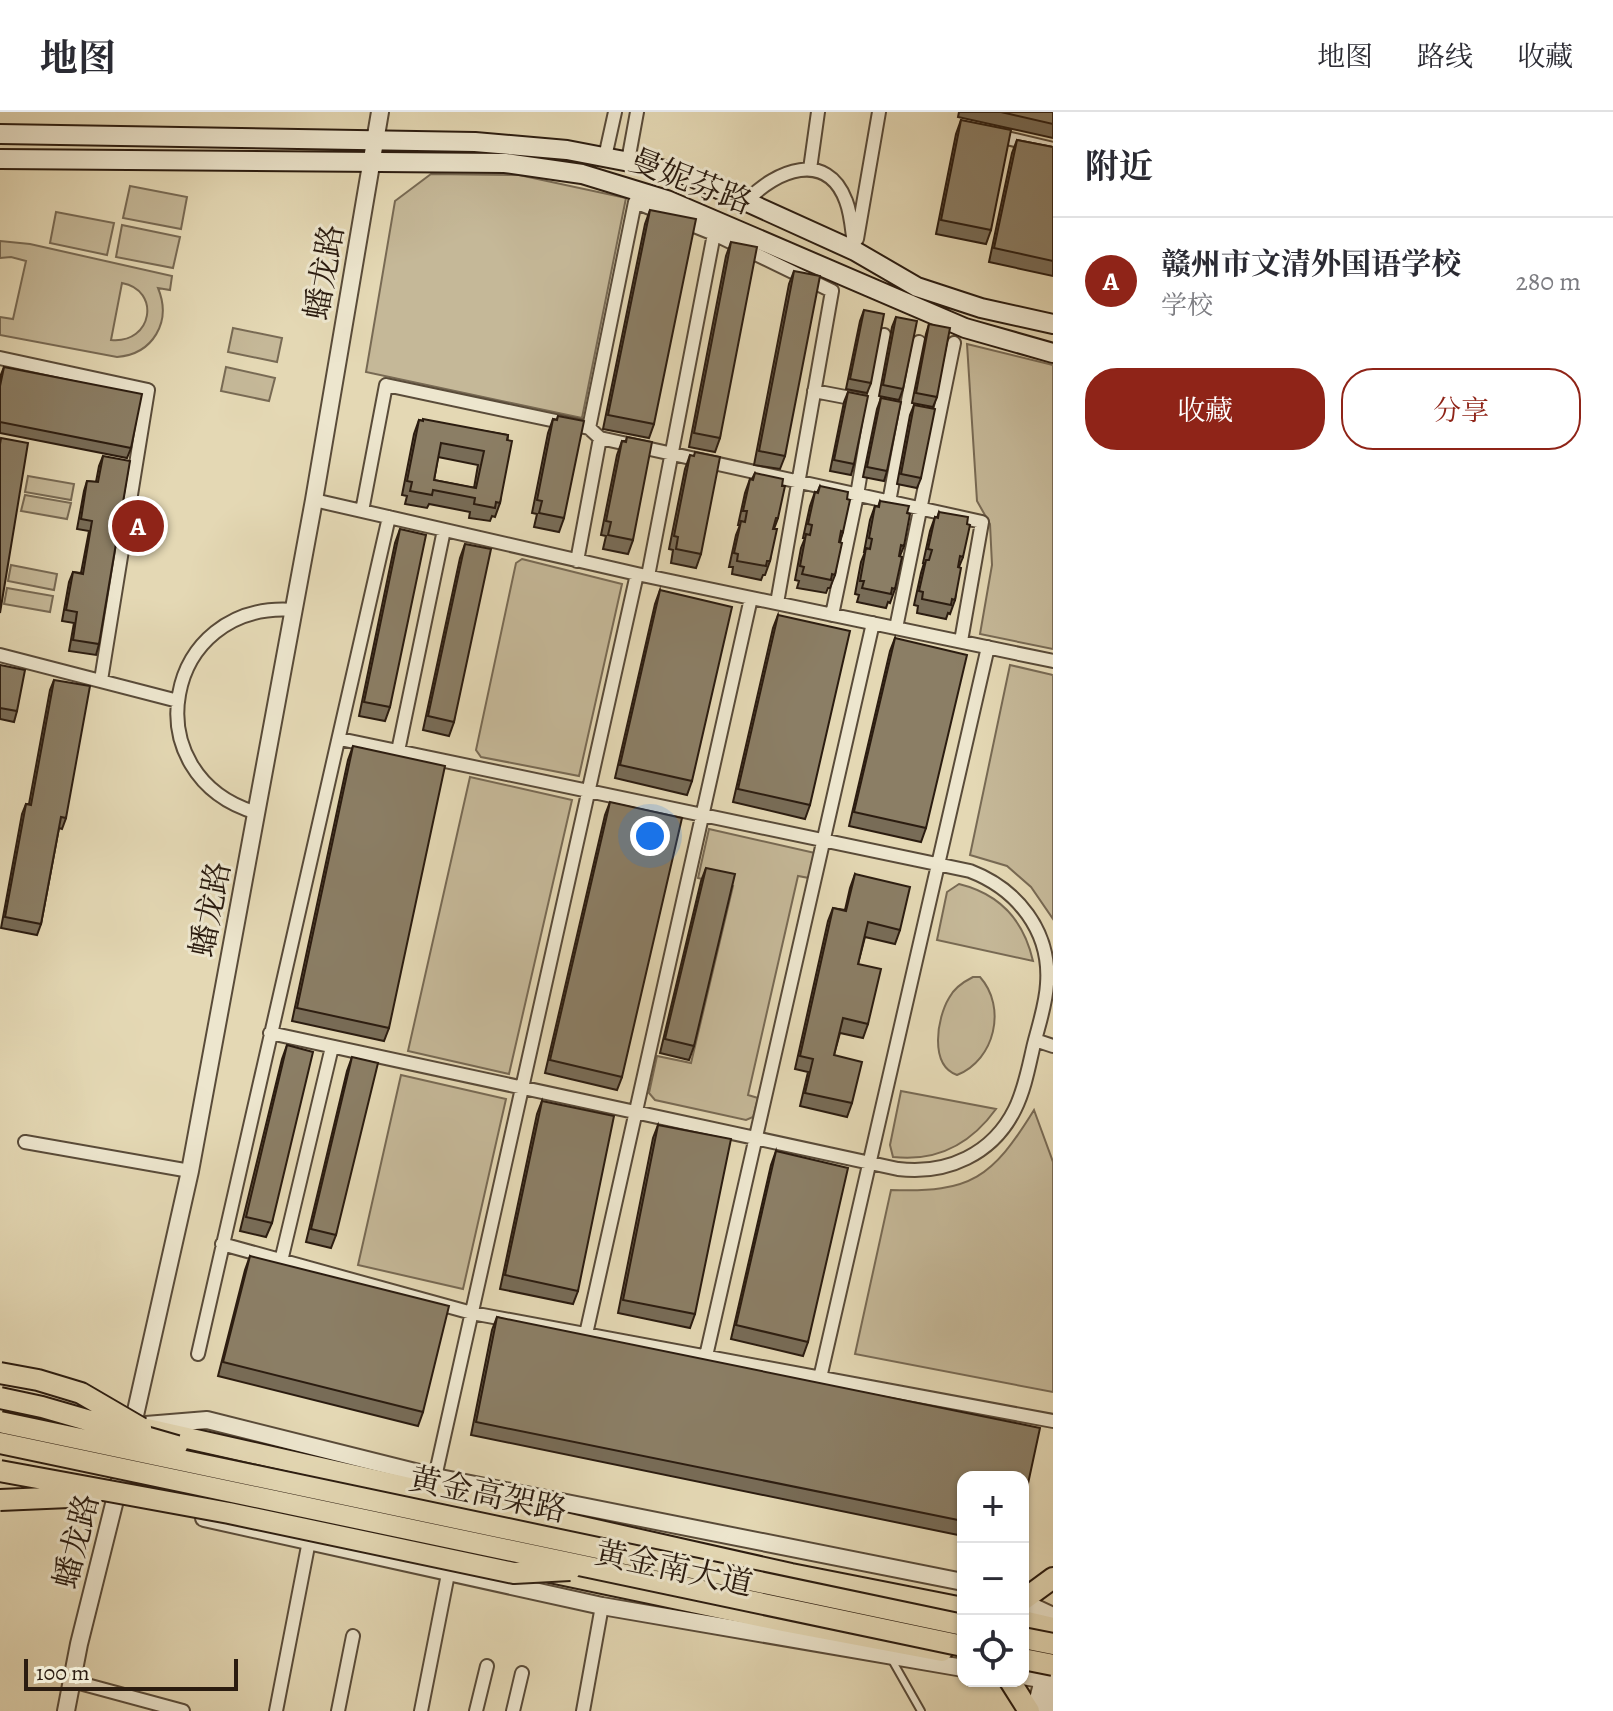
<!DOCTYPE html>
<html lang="zh">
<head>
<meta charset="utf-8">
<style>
  body { margin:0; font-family:Alegreya,"Noto Serif SC",serif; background:#f7f7f7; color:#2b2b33 }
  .controls { position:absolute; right:24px; bottom:24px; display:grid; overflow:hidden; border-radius:16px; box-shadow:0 2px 6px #0004 }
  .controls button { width:72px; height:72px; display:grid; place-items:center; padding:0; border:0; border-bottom:2px solid #e1e1e2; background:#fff; color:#2b2b33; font:40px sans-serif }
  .scale { position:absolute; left:24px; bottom:20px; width:214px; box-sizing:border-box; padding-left:8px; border:4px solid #2b1c10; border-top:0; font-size:22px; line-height:28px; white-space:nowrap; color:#2b1c10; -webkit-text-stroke:6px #ede6ce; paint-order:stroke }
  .you { position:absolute; left:650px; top:724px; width:28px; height:28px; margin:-20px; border:6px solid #fff; border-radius:50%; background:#1a73e8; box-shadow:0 0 0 12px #1a73e833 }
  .badge { display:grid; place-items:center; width:52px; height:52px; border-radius:50%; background:#8f2418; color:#fff; font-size:26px; font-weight:700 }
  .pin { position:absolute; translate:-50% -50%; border:4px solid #fff; box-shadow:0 2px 8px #0006 }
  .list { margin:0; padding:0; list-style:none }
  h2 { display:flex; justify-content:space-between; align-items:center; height:104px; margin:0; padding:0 32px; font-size:34px }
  h2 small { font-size:26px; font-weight:400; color:#7c7c81 }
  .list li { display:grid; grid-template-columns:52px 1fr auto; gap:24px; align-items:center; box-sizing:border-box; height:128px; padding:0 32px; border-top:2px solid #e1e1e2 }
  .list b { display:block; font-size:30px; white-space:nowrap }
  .list p { margin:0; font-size:26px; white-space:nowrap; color:#7c7c81 }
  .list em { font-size:26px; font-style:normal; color:#7c7c81 }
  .actions { display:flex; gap:16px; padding:24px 32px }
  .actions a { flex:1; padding:18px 0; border:2px solid #8f2418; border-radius:32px; text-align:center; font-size:28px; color:#8f2418 }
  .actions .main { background:#8f2418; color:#fff }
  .icon { flex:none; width:44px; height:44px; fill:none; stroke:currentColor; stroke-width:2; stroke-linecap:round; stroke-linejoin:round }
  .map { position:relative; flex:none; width:1053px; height:1599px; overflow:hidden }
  header { display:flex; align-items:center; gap:48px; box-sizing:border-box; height:112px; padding:0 40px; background:#fff; border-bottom:2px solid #e1e1e2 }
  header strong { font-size:38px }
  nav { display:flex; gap:44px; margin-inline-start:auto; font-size:28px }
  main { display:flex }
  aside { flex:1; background:#fff }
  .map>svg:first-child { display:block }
  .green { fill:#c5b898; stroke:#786a54; stroke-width:2; fill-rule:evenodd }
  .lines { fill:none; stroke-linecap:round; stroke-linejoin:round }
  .service-casing { stroke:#594b39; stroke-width:10 }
  .minor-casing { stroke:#594b39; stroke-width:16 }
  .tertiary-casing { stroke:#594b39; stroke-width:20 }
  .secondary-casing { stroke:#2b1c10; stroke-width:22 }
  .primary-casing { stroke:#2b1c10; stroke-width:24 }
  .service { stroke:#ede6ce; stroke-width:6 }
  .minor { stroke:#ede6ce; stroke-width:12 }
  .tertiary { stroke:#ede6ce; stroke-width:16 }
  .secondary { stroke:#ede6ce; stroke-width:18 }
  .primary { stroke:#e4d8b4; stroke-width:20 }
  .trunk-bridge-casing { stroke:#2b1c10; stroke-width:24; stroke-linecap:butt }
  .trunk-bridge { stroke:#e4d8b4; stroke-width:20 }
  .wall { fill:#786c57; stroke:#2b1c10; stroke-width:2; fill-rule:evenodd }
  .building { fill:#8b7e65; stroke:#2b1c10; stroke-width:2; fill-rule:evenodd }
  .labels { text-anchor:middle; stroke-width:6; stroke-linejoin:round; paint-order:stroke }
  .street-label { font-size:32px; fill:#2b1c10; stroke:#ede6ce }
</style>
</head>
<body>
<header>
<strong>地图</strong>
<nav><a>地图</a><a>路线</a><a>收藏</a></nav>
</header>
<main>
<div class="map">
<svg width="1053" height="1599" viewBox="0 0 1053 1599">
  <rect width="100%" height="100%" fill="#e4d8b4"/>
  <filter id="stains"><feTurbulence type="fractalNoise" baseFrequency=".0025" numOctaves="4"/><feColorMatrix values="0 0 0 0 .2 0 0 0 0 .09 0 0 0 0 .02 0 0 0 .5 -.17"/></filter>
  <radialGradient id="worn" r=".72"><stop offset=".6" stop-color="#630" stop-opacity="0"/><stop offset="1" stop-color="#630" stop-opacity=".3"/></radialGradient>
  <!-- green -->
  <path class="green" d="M431,62L519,63L626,86L582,306L366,260L395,89Z
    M130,74L187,85L181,117L123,106Z
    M56,100L114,111L107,143L50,131Z
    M122,113L180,125L173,156L116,145Z
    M0,129L30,132L172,164L170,178L158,176C172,210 153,242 117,245L0,223V205L13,207L26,149L11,145L0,146ZM122,171C161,178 153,232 111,228Z
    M233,216L282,226L277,250L228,240Z
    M967,232L1053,253V537L980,522L992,453L990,412L977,389Z
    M226,255L275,266L269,289L221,279Z
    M28,364L74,372L71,388L25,380Z
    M25,383L71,391L67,407L21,399Z
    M522,447L622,472L579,664L481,645L476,638L516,451Z
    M11,453L57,462L54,478L8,469Z
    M7,476L53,484L50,500L4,492Z
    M1010,553L1053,563V807L1031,775L1007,754L970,743Z
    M470,665L572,688L509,962L408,939Z
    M709,717L815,741L809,766L798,764L748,983L758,986L753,1005L746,1008L655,988L649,981L657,944L691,951L733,774L698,766Z
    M959,772C1000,782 1024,809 1033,849L937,828L947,780Z
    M973,865H980C1007,895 995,948 957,963C929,953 937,906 949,886C954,876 963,870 973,865Z
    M401,963L506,987L463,1177L358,1153Z
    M901,979L996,997C970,1033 937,1050 893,1045L890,1033Z
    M1034,998L1053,1050V1280L855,1242L891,1078C971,1081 992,1066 1034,998Z"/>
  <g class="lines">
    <!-- service casing -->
    <g class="service-casing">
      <path id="service" d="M892,1548L921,1599"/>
    </g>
    <!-- minor casing -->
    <g class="minor-casing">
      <path id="minor" d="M994,23L1053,37
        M605,45L615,0
        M628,49L637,0
        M810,57L818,0
        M748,88C775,59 827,37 846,89C852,104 852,123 855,139
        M857,127L879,0
        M0,246L148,278L101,568
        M814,279L861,288
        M589,316L635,90L714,122L832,179L777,491
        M314,388L637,462L1053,549
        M889,390L919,230
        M362,399L386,273L589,316L600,326L982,410L961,529
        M577,449L600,326
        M648,464L714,122
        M832,503L857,383L884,223
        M896,516L954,231
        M0,543L178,589
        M398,639L444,418
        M257,701C131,664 163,488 294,498
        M270,921L898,1057C947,1063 993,1042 1015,997C1025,977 1029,953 1034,932C1039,912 1046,892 1047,872C1051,819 1017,777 970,759L340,627
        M1035,928L1053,934
        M25,1030L190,1059
        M222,1132L472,1201L1053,1309
        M281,1149L332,935
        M586,1222L751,486
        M198,1242L389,405
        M706,1244L873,511
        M820,1266L988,535
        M435,1365L637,462
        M72,1569L183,1599
        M276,1599L309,1429
        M338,1599L353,1524
        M421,1599L448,1462
        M476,1599L487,1554
        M513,1599L522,1561
        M583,1599L602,1494"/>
    </g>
    <!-- tertiary casing -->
    <g class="tertiary-casing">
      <path id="tertiary" d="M146,1313L207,1308L435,1365L963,1470
        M131,1321L190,1059L314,388L380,0
        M122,1361L166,1386
        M204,1406L602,1494L963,1556
        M1023,1490L1053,1504
        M1023,1564L1053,1569
        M66,1599L79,1532L125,1348
        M1035,1599L1050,1541"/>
    </g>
    <!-- secondary casing -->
    <g class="secondary-casing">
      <path id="secondary" d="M0,22L475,30L567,38L640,52L692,65L855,139L917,175L981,196L1053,212
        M0,47L505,51L582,62L667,88L965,216L1053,241
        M1047,1599L1053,1571"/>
    </g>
    <!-- primary casing -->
    <g class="primary-casing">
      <path id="primary" d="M0,1297L59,1307
        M147,1317L791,1462L963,1496
        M320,1408L433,1434
        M550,1460L783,1509L942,1539
        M1023,1488L1053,1466
        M1023,1509L1053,1516
        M1010,1569L1029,1599"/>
    </g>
    <!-- service -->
    <use href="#service" class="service"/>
    <!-- minor -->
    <use href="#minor" class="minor"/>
    <!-- tertiary -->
    <use href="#tertiary" class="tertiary"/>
    <!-- secondary -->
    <use href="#secondary" class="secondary"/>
    <!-- primary -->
    <use href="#primary" class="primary"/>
    <!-- trunk-bridge casing -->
    <g class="trunk-bridge-casing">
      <path id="trunk-bridge" d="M0,1261L38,1268L81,1281L141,1316
        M0,1286L42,1295L177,1334
        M0,1310L963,1513
        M0,1331L963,1534
        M0,1359L229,1401L514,1461L570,1458
        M0,1388L92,1384
        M1023,1526L1053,1532
        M1023,1547L1053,1553"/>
    </g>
    <!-- trunk-bridge -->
    <use href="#trunk-bridge" class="trunk-bridge"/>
  </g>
  <!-- wall -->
  <path class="wall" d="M959,0H1053V26L958,5Z
    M961,8L991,118L986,132L936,122L956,22Z
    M1017,28L1053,35V164L989,150L1012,41Z
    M650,98L654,312L649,326L603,317L645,112Z
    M731,130L720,326L715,340L689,335L726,144Z
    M794,159L785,344L780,357L754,353L789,172Z
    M864,198L871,271L867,281L846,277L860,209Z
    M896,205L903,277L899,288L879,284L892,215Z
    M929,212L937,285L933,295L912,291L926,222Z
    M4,255L131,336L127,346L0,321V265Z
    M848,280L854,352L851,363L830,359L844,290Z
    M881,286L887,359L884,369L863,365L877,297Z
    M914,293L921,366L917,376L897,372L910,303Z
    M558,304L564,406L559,420L534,415L537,402L532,401L548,321L553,307L557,308Z
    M419,308L508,323L500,391L495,405L492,404L490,409L469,406L470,400L429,392L427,396L405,392L407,384L402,383L414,322ZM438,345L478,353L474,376L434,368Z
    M627,325L633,428L628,442L603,437L606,424L601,423L617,343L622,329H626Z
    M690,343L701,442L696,456L671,451L673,438L669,437L685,357Z
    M103,344L99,532L96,543L69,539L74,511L62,509L69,470L73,460L81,461L89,419L77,417L84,379L87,369L96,370L99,354Z
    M755,361L778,406L774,417L770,449L765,463H763L761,468L732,462L733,455H729L736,423L740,413H738L745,381L750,367H752Z
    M820,374L843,420L840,430L835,463L830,476H828L826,481L797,476L799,469L795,468L801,436L805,426H803L810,394L815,380L817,381Z
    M880,389L904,434L900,444L895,477L890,491L888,490L886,496L857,490L859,483L855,482L861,450L865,440H864L870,408L875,394L878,395Z
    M939,400L963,445L959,455L955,488L950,502L948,501L946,507L917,501L918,494L914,493L921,461L924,451H923L930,419L935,405L937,406Z
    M400,417L390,595L385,609L359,604L395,431Z
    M465,432L454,610L449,624L423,618L460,446Z
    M660,478L692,669L687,683L615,666L655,492Z
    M778,503L810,693L805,707L733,690L773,516Z
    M895,526L926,716L921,730L849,714L890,539Z
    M0,553L17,599L14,610L0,607Z
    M54,568L66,706L62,717L59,716L41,812L37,823L1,816L22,702L26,692H29L50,578Z
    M353,634L389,916L384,929L292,909L348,648Z
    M610,690L622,965L617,978L545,961L605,703Z
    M706,756L694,934L689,948L660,941L701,769Z
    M855,762L900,818L895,832L865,825L858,852L868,912L863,926L840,921L834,943L852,991L847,1005L800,994L808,960L795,957L828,809L833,796L845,798L850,776Z
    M287,933L272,1111L266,1125L240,1119L282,947Z
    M352,945L336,1123L331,1136L306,1130L347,959Z
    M542,989L578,1179L573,1192L500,1177L537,1002Z
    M658,1013L695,1202L690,1216L618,1201L653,1026Z
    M776,1039L808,1230L803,1244L731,1227L771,1053Z
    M250,1144L423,1300L418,1314L218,1264L245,1158Z
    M497,1205L963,1365V1424L471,1323L492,1218Z"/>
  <!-- building -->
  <path class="building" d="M1001,0H1053V12Z
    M961,8L1011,18L991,118L941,108Z
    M1017,28L1053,35V149L994,136Z
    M650,98L696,107L654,312L608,303Z
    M731,130L757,135L720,326L694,321Z
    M794,159L820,164L785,344L759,339Z
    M864,198L884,202L871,271L850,267Z
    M896,205L917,209L903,277L883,273Z
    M929,212L950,216L937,285L916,281Z
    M4,255L142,282L131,336L0,310V274Z
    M848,280L868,284L854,352L834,348Z
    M881,286L901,290L887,359L867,355Z
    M914,293L935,297L921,366L901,362Z
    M558,304L584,309L564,406L539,401L542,389L537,388L553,307L557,308Z
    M423,307L508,323L507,328L512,329L500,391L496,390L495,396L474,392L475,386L433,378L432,383L410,379L412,370L407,369L419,308L423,309ZM441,331L484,339L476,376L434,368Z
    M627,325L652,330L633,428L608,423L611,410L606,409L622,329L626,330Z
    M1,326L28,331L0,501V332Z
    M695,340L720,345L701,442L676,437L678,425L674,424L690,343L694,344Z
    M103,344L130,349L99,532L73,528L77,500L66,498L73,460L83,462L92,409L81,407L87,369L98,370Z
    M755,361L783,367L782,374H785L778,406H776L773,417H777L770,449H767L766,454L737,449L738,442L734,441L741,409L745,410L747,399H743L750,367L753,368Z
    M820,374L848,380L847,387L850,388L843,420L841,419L839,430L842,431L835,463L832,462L831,468L802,462L804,455L800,454L806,422L810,423L812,413L808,412L815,380L818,381Z
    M880,389L909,394L907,401L910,402L904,434L901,433L899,444L902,445L895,477L892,476L891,482L862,476L864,469H860L866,436L870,437L872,427L869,426L875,394L879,395Z
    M939,400L968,405L967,412L970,413L963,445L960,444L958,455L961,456L955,488L952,487L951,493L922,487L923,480L919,479L926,448H929L932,438L928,437L935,405L938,406Z
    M400,417L426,423L390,595L364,590Z
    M465,432L491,437L454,610L428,604Z
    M660,478L732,495L692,669L620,653Z
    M778,503L850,519L810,693L738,677Z
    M895,526L967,543L926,716L854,700Z
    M0,553L25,558L17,599L0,596Z
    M54,568L90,574L66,706L61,705L41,812L5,805L26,692L31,693Z
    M353,634L445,654L389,916L297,896Z
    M610,690L682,706L622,965L550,948Z
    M706,756L735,762L694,934L665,927Z
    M855,762L910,775L900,818L868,810L858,852L881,857L868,912L843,906L834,943L862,950L852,991L805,981L813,947L800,944L833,796L846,799Z
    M287,933L313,940L272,1111L246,1105Z
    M352,945L378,951L336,1123L311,1117Z
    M542,989L614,1004L578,1179L505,1163Z
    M658,1013L731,1027L695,1202L623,1188Z
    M776,1039L848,1056L808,1230L736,1213Z
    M250,1144L449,1194L423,1300L223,1250Z
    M497,1205L1040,1316L1026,1381L1023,1384V1365H963V1409L476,1310Z"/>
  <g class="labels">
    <!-- street labels -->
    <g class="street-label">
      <text transform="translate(691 69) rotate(21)" y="11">曼妮芬路</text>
      <text transform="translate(324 160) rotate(-80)" y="11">蟠龙路</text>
      <text transform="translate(210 797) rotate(-79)" y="11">蟠龙路</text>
      <text transform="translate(488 1382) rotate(12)" y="11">黄金高架路</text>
      <text transform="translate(76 1429) rotate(-76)" y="11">蟠龙路</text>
      <text transform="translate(674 1456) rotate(12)" y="11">黄金南大道</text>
    </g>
  </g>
  <rect width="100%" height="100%" filter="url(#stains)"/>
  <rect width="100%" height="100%" fill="url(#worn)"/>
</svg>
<div class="controls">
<button>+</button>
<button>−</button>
<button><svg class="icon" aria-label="locate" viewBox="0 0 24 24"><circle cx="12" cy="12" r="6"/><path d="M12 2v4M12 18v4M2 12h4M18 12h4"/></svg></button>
</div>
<div class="scale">100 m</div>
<div class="you"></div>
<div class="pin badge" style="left:138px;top:414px">A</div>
</div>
<aside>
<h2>附近<small></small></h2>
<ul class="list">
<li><span class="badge">A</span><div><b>赣州市文清外国语学校</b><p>学校</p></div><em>280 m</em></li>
</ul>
<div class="actions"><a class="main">收藏</a><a>分享</a></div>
</aside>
</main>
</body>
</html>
